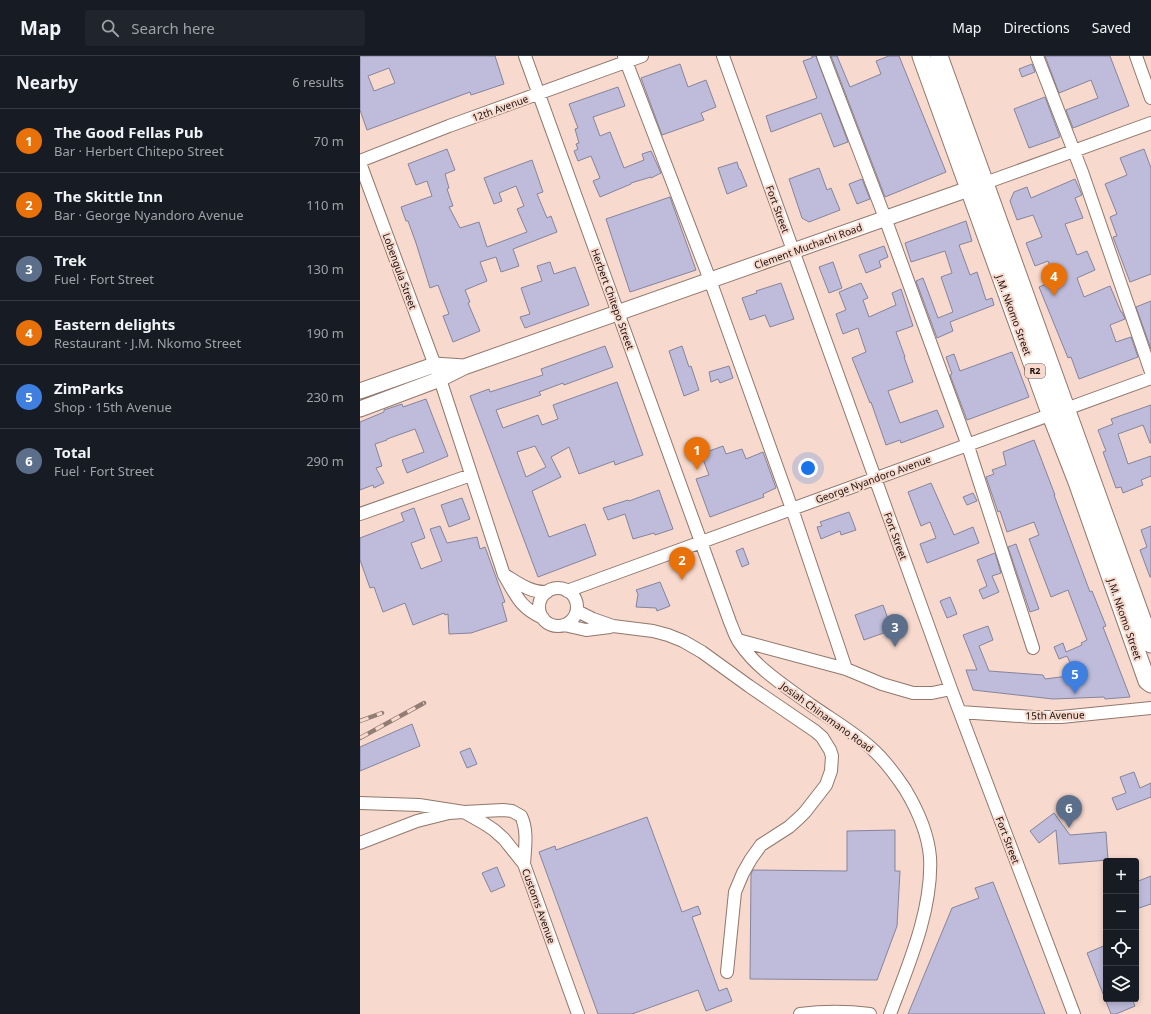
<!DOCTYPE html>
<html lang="en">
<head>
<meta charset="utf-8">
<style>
  body { margin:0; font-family:"Noto Sans",sans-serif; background:#20242c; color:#f1f3f6 }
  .controls { position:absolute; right:12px; bottom:12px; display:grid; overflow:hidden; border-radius:4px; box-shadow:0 2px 6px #0003 }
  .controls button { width:36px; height:36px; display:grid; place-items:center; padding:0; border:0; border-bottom:1px solid #363941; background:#171b24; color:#f1f3f6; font:20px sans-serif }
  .you { position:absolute; left:448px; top:412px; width:14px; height:14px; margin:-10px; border:3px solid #fff; border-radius:50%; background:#1a73e8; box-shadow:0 0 0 6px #1a73e833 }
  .badge { display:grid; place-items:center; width:26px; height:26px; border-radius:50%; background:#b5b29c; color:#fff; font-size:13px; font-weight:700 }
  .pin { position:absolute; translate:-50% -33px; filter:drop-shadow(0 1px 2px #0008) }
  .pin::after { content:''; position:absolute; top:21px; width:14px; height:12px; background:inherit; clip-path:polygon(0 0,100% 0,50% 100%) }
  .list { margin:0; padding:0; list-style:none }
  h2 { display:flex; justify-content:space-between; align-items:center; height:52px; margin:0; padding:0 16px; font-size:17px }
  h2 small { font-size:13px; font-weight:400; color:#9ea1a6 }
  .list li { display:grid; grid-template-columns:26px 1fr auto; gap:12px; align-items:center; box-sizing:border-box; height:64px; padding:0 16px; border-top:1px solid #363941 }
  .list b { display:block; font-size:15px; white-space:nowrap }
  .list p { margin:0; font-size:13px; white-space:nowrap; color:#9ea1a6 }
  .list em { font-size:13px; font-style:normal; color:#9ea1a6 }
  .icon { flex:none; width:22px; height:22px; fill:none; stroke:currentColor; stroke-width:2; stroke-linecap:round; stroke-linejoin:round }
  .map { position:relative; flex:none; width:791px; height:958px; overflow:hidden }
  header { display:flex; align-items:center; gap:24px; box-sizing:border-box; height:56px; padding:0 20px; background:#171b24; border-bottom:1px solid #363941 }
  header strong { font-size:19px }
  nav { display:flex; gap:22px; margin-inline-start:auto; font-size:14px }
  .search { width:280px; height:36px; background:#20242c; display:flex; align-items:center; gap:10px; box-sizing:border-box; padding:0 14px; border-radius:4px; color:#9ea1a6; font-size:15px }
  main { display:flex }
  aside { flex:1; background:#171b24 }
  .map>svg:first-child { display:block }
  .building { fill:#bebcda; stroke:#85849d; fill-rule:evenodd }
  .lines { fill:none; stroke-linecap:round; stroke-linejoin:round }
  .minor-casing { stroke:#91776c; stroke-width:14 }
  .major-casing { stroke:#91776c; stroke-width:17 }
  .highway-casing { stroke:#91776c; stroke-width:19 }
  .minor { stroke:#fff; stroke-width:12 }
  .major { stroke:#fff; stroke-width:15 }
  .highway { stroke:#fff; stroke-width:17 }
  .rail-casing { stroke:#917d74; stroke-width:4.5 }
  .rail { stroke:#f7d9cd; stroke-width:3; stroke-dasharray:9; stroke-linecap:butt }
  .labels { text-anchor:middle; stroke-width:4; stroke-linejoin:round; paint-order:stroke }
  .shield { fill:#f7d9cd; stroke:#5c4c46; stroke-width:1 }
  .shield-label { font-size:9px; font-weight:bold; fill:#1a100c }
  .street-label { font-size:10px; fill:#1a100c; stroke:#f7d9cd }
</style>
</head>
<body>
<header>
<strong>Map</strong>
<div class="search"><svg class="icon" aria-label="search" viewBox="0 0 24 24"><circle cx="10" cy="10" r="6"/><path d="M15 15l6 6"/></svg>Search here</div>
<nav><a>Map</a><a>Directions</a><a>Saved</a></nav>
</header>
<main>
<aside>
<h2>Nearby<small>6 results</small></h2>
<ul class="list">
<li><span class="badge" style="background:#e8710a">1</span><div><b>The Good Fellas Pub</b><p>Bar · Herbert Chitepo Street</p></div><em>70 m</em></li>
<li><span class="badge" style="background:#e8710a">2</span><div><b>The Skittle Inn</b><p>Bar · George Nyandoro Avenue</p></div><em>110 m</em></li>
<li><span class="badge" style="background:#5c6f8a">3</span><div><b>Trek</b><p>Fuel · Fort Street</p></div><em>130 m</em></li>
<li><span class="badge" style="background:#e8710a">4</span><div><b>Eastern delights</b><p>Restaurant · J.M. Nkomo Street</p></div><em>190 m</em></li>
<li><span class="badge" style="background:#3f7fe0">5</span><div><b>ZimParks</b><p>Shop · 15th Avenue</p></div><em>230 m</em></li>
<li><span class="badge" style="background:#5c6f8a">6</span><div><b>Total</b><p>Fuel · Fort Street</p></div><em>290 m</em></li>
</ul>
</aside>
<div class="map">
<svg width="791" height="958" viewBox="0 0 791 958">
  <rect width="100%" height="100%" fill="#f7d9cd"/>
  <!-- building -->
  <path class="building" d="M0,0H135L144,28L111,39L110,36L7,74L0,54ZM29,12L35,27L14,35L8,20Z
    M452,0H456L488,86L474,91L461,57L411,76L406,60L457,42L443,5L452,2Z
    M471,0H477L490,31L521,18L516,5L529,0H539L586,116L525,141Z
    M685,0H750L769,50L713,72L706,54L738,42L731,24L699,37Z
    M320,8L328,31L346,24L356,51L341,57L344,64L302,79L281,22Z
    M672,8L675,16L662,21L659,13Z
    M258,31L265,50L233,61L240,80L250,76L264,112L284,104L282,98L291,95L301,117L291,122V121L271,127V128L240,141L233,125L240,122L231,100L218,105L214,95L218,93L216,88L219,87L215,73L218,72L209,48Z
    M685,41L700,81L669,92L654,53Z
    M87,93L95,114L85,118L89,132L87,133L93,150L89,151L100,172L119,166L127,191L167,176L157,153L164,150L156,130L139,137L142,145L134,148L124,122L172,104L183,136L177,138L187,162L191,160L197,176L153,193L159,210L141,216L136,201L120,206L127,225L105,234L110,246L108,247L120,275L93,286L83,260L89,258L78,229L70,232L56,187L48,165H46L41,151L72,140L67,125L56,129L48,108Z
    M784,93L791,112V218L770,226L753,181L757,180L750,161L757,158L745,128L767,119L760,102Z
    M377,106L379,113H380L387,130L367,138L358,112Z
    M459,112L467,134L471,132L480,154L449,166L442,162L429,123Z
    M502,123L510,143L497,148L489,128Z
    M715,123L722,139L715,142L723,162L705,168L717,199L727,195L735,214L717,222L724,241L750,230L761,256H762L765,263L750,269L756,286L771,281L778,301L719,323L711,301L708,302L679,231L696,224L688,205L675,210L666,187L682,181L673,159L657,164L650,145L654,136L667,131L671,142Z
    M310,141L336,214L270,236L246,163Z
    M606,165L612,185L599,189L610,219L617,216L626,244L632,242L634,249L590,266L593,275L577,282L556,225L563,222L578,262L593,256L581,221L592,217L585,195L551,206L545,187Z
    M524,190L528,201L519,205L521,211L506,217L499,199Z
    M190,206L194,218L215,211L229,249L165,272L160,261L170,258L161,232L182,225L177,210Z
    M473,206L482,232L469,237L459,211Z
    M421,227L434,263L410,271L405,259L390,264L382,242L397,237L396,235Z
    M501,227L508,242L503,244L509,261L536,249L532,237L541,233L553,270L536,276L545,301H544L553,326L528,335L540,367L577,354L584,371L541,387L540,384L526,389L511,346L510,347L492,302L506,296L498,272L483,278L476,258L486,254L479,236Z
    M791,245V293L776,251Z
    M245,290L253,311L204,329L203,327L179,336L181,339L136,354L143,372L178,359L182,369L198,363L193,349L257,326L283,399L255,409L254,405L219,418L209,391L191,401L201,421L172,435L189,481L225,468L236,499L178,521L110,340L129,333L130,336L183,319L181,313ZM175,390L186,411L166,421L157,396Z
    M322,290L329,311L331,310L339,334L324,340L309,295Z
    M652,296L669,341L607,364L590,319L592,318L586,301L594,298L600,315Z
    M369,310L373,322L360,327L358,323L351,326L349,316Z
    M66,343L88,400L47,417L42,404L64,396L55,373L27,383V384L15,388L22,410L16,412L24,427L14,432L13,429L0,434V366L24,356V354L42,348L43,351Z
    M791,349V387H790L783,369L758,378L768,408L791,400V420L781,424L783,429L763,437L761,431L756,432L743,396L746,395L738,374L753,368L751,363Z
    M674,384L695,439H694L730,536L732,535L746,570L743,571L770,641L745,643L744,641L693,643L613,634L606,614H617L603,579L628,570L633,584L619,590L629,615L683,619L685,623L716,619L707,600L699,603L694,591L703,587L706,596L722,589L721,587L727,584L708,534L691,541L669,483L679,479L674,466L647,476L640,455L638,456L626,421L634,418L632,414L646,409L643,396Z
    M363,390L366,398L382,393L386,403L403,396L416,432L403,438L404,441L350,461L336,423L349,419L341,398Z
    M571,427L594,479L613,471L619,487L567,507L560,488L576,482L570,466L561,470L548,436Z
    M299,434L313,473L295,479L294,477L273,483L265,458L248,464L243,452L268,444L269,445Z
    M613,437L617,445L607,449L603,441Z
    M102,442L110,463L89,471L81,449Z
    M54,452L65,482L51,487L61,513L82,505L70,473L80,470L87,487L117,481L120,493L125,491L145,546L142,547L147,565L111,577L89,578L88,558L85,559L84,557L53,569L45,547L23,556L14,531L10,532L0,504V482L44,465L41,457Z
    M489,456L496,474L481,479L480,475L461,483L457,471L462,470L460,466Z
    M791,470V521H790L780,494L787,491L781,474Z
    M656,488L679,553L670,556L648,491Z
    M383,492L389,508L382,511L376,495Z
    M635,497L641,517L632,520L639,536L623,543L619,534L627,530L617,504Z
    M300,526L310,550L297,555L296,552L276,551L278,538L276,534Z
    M590,541L597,558L587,562L580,545Z
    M523,549L532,574L504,584L495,559Z
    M52,668L60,690L0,715V691Z
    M110,692L117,708L107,712L100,696Z
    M774,716L780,732L791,727V741L757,754L752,742L766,737L760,721Z
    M694,757L710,779L746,776L748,804L699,808L696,774L679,787L670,775Z
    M287,761L322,856L338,850L341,858L332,861L359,935L367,932L372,945L346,955L338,934L272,958H238L179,796L195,790L196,794Z
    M535,774V815H540L537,870L517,924L390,923L391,818L393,814L487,815V775Z
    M137,811L145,830L131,836L122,817Z
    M791,820V848L776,853V826Z
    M633,826L685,958H548L592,852L619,842L615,832Z
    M746,889V943H772L775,950L756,958H751L727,897Z"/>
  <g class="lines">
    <!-- minor casing -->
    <g class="minor-casing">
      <path id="minor" d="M165,0L370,566C373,573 375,580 379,586C397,613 425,630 451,649C471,663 492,675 510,691C524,703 535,718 545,733C557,753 568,777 570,801C573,853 548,910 530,958
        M264,0L350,224L432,453L486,613
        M363,0L591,633L714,958
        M463,0L525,162L607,387L673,592
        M677,0L722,116L791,316
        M776,0L791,42
        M0,105L89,70L282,0
        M0,107L80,323L144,519C156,539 160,552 183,562
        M625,127L791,67
        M0,458L111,419
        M145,519C158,527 171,537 187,536
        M179 551a19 19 0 1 1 38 0a19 19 0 1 1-38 0Z
        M207,535L791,322
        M217,555L233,563L253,570L293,575L308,579L323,585L342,596L389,630L455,675L462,681L470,694L472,700L471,715L466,729L445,756L439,762L429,771L401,789L391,803L383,817L375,836L367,916
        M204,569L226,574L250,571
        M378,584L486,613L522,628L553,637H572L591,633
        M600,656L674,661H701L791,652
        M0,747L59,749L104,756L143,754L152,755L161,760C168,774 165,792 164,808
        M0,787L57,765L89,757L104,756L125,768L134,774L144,783L164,808L218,958
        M440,958C463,955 487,955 510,958"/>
    </g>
    <!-- major casing -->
    <g class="major-casing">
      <path id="major" d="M0,335L74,309L104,311
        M0,353L80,323L104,311L620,129"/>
    </g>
    <!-- highway casing -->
    <g class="highway-casing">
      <path id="highway" d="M561,0L690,357L717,426L787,625L791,628
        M579,0L791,588"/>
    </g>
    <!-- minor -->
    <use href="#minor" class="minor"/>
    <!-- major -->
    <use href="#major" class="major"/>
    <!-- highway -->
    <use href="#highway" class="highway"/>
    <!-- rail casing -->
    <g class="rail-casing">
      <path id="rail" d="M0,665L22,657
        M0,682L64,647"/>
    </g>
    <!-- rail -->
    <use href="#rail" class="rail"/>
  </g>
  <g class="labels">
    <!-- shield labels -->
    <rect class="shield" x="665" y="308" width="20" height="14" rx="3"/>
    <g class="shield-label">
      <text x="675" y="318">R2</text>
    </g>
    <!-- street labels -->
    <g class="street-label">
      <text transform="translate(140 52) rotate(-20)" y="4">12th Avenue</text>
      <text transform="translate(418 153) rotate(70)" y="4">Fort Street</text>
      <text transform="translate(448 190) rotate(-20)" y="4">Clement Muchachi Road</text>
      <text transform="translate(40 215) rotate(70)" y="4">Lobengula Street</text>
      <text transform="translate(253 243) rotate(70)" y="4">Herbert Chitepo Street</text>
      <text transform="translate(654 259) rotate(70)" y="4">J.M. Nkomo Street</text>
      <text transform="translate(513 423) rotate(-20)" y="4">George Nyandoro Avenue</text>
      <text transform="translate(536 480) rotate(70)" y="4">Fort Street</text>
      <text transform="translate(765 563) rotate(71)" y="4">J.M. Nkomo Street</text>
      <text transform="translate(695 659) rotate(-1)" y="4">15th Avenue</text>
      <text transform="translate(467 661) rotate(36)" y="4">Josiah Chinamano Road</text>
      <text transform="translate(648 784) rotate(69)" y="4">Fort Street</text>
      <text transform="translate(179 850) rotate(70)" y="4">Customs Avenue</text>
    </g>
  </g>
</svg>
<div class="controls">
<button>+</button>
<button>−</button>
<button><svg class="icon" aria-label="locate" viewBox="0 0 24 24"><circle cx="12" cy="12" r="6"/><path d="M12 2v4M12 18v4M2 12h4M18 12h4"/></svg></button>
<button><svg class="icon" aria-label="layers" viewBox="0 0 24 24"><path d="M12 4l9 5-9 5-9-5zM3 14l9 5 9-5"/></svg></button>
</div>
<div class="you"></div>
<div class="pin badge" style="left:337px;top:414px;background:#e8710a">1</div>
<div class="pin badge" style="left:322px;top:524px;background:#e8710a">2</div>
<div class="pin badge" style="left:535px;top:591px;background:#5c6f8a">3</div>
<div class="pin badge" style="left:694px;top:240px;background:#e8710a">4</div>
<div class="pin badge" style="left:715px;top:638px;background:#3f7fe0">5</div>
<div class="pin badge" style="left:709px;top:772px;background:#5c6f8a">6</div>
</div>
</main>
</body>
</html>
